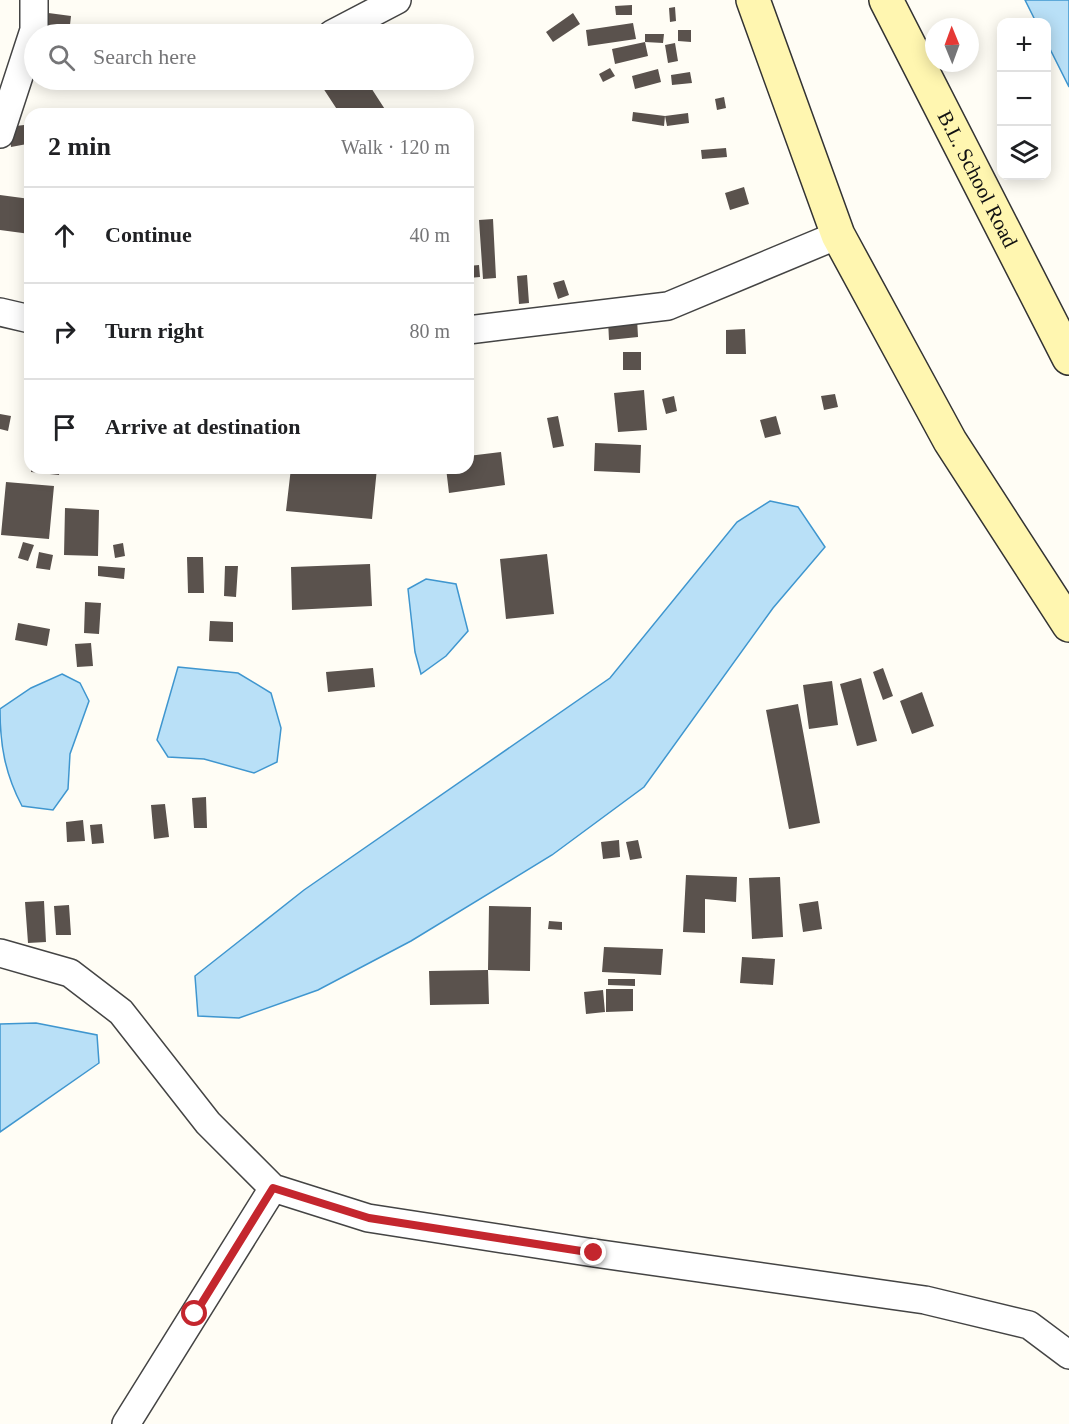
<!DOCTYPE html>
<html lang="en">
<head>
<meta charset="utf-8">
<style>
  body { margin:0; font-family:Georgia,serif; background:#f6f6f6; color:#202124 }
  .controls { position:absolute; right:18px; top:18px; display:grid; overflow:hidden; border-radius:12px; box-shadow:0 3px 15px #0003 }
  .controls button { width:54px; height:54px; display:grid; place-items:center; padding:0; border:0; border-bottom:2px solid #e0e0e0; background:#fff; color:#202124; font:30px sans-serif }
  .compass { position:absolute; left:925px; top:18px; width:54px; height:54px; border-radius:50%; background:#fff; box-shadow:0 3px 15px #0003; rotate:359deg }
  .stop { position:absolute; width:18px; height:18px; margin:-14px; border:4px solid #c4262e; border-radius:50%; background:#fff }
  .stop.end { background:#c4262e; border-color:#fff; box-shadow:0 2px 6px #0008 }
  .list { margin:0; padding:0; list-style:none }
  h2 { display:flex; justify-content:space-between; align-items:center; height:78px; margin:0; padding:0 24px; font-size:26px }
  h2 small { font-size:20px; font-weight:400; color:#757577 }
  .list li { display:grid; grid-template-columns:39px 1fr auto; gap:18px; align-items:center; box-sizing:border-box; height:96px; padding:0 24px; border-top:2px solid #e0e0e0 }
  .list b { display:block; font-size:22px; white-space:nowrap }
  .list em { font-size:20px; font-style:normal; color:#757577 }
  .icon { flex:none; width:33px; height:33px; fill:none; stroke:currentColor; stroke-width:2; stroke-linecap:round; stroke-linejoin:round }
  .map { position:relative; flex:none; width:1069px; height:1424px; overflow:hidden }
  .search { position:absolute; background:#fff; box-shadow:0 3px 15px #0003; left:24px; top:24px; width:450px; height:66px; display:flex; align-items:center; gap:15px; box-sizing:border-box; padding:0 21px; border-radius:33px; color:#757577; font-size:22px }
  .panel { position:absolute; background:#fff; box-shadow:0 3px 15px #0003; left:24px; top:108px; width:450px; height:366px; border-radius:18px }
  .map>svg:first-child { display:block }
  .water { fill:#b9e0f7; stroke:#3f96cf; stroke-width:1.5 }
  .building { fill:#5a524d }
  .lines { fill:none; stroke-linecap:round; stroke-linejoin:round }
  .street-casing { stroke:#444; stroke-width:30 }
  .secondary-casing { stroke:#333; stroke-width:36 }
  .street { stroke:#fff; stroke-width:27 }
  .secondary { stroke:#fff6b0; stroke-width:33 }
  .route { stroke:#c4262e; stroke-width:8 }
  .labels { text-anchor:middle; stroke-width:6; stroke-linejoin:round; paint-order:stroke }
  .street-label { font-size:21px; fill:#111; stroke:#fff }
</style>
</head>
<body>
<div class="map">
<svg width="1069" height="1424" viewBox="0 0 1069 1424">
  <rect width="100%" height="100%" fill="#fffdf5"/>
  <!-- water -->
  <path class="water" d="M1025,0H1069V87L1047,43L1046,22H1036Z
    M770,501L798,507L825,547L773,608L644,787L552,855L411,941L318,990L239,1018L198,1016L195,976L304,890L610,678L737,522Z
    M426,579L456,584L468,631L446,656L421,674L415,652L408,589Z
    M178,667L238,673L271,693L281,728L277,762L254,773L204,759L168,757L157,740Z
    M62,674L80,683L89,701L70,754L68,789L53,810L22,806C5,774 0,745 0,709L31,688Z
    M36,1023L97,1035L99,1063L0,1132V1024Z"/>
  <!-- building -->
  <path class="building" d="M632,5V15H616L615,6Z
    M675,7L676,21L670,22L669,8Z
    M41,12L71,16L69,34L39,30Z
    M573,13L580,24L553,42L546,32Z
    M633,23L636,39L588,46L586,30Z
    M678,30H691V42L678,41Z
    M645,34H664L663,43L645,42L648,56L615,64L612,49L645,42Z
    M675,43L678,61L668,63L665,45Z
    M610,68L615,76L603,82L599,74Z
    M658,69L661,82L635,89L632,76Z
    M690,72L692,83L672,85L671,75Z
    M337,80H366L388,114H340L323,88Z
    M724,97L726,108L717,110L715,99Z
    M633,112L665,116L664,126L632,121Z
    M688,113L689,123L667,126L665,116Z
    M24,125L27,144L11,147L8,127Z
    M726,148L727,157L702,159L701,150Z
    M744,187L749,204L730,210L725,193Z
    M0,195L30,199V234L0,230Z
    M493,219L496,278L483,279L479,220Z
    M479,265L480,277L469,278L468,266Z
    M527,275L529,303L519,304L517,276Z
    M564,280L569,295L558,299L553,283Z
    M637,318L638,337L609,340L608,320Z
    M745,329L746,354H726V330Z
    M623,352H641V370H623Z
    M644,390L647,430L618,432L614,393Z
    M835,394L838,407L824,410L821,396Z
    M674,396L677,411L666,414L662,399Z
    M0,414L11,416L8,431L0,429Z
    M558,416L564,446L553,448L547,418Z
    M776,416L781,434L765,438L760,420Z
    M595,443L641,445L640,473L594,471Z
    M501,452L505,485L449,493L446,468H468V456Z
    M31,468H60L59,475L31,472Z
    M291,468H377L372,519L286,511Z
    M6,482L54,486L49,539L1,535Z
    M65,508L99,510L98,556L64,555Z
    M23,542L34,545L28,561L18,558Z
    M123,543L125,556L115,558L113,545Z
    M39,552L53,555L50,570L36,568Z
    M547,554L554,614L506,619L500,559Z
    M187,557H203L204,593H188Z
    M370,564L372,606L292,610L291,567Z
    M98,566L125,568L124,579L98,576Z
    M225,566H238L236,597L224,596Z
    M85,602L101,603L99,634L84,633Z
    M210,621L233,622V642L209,641Z
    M18,623L50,629L47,646L15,640Z
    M91,643L93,666L77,667L75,644Z
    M373,668L375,687L328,692L326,672Z
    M883,668L893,696L883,700L873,672Z
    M861,678L877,741L857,746L840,684Z
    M832,681L838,725L809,729L803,685Z
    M922,692L934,726L912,734L900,701Z
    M798,704L820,823L789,829L766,710Z
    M206,797L207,828H194L192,798Z
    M165,804L169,837L154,839L151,805Z
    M83,820L85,841L67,842L66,822Z
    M102,824L104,843L92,844L90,825Z
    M619,840L620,857L603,859L601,842Z
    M638,840L642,858L630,860L626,842Z
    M686,875L737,877L736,902L705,899V933L683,932Z
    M780,877L783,937L752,939L749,878Z
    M44,901L46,942L28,943L25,902Z
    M818,901L822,929L803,932L799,904Z
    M69,905L71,935H56L54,906Z
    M489,906L531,907L530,971L488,970Z
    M549,921L562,922V930L548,929Z
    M604,947L663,949L661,975L602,972Z
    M742,957L775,959L773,985L740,983Z
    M488,970L489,1004L430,1005L429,971Z
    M608,979H635V986L608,985Z
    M606,989H633V1011L606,1012Z
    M603,990L605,1012L586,1014L584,992Z"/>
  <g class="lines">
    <!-- street casing -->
    <g class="street-casing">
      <path id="street" d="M332,34L397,0
        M0,134L34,30V0
        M0,312L30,319
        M468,330L668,306L838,235
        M0,953L70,973L121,1012L208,1123L273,1188L368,1218L594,1253L925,1300L1029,1325L1069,1355
        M126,1424L273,1188"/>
    </g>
    <!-- secondary casing -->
    <g class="secondary-casing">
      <g id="secondary">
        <path d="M753,0L838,235L950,441L1069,625"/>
        <path id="s1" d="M886,0L1069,358"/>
      </g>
    </g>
    <!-- street -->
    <use href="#street" class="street"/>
    <!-- secondary -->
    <use href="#secondary" class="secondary"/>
  </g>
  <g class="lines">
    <!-- route -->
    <path class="route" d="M195,1314L273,1188L369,1218L594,1253"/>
  </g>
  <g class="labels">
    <!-- street labels -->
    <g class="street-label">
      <text dy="7" stroke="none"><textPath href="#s1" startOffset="201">B.L. School Road</textPath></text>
    </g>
  </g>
</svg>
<div class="controls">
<button>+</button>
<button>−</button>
<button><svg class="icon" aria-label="layers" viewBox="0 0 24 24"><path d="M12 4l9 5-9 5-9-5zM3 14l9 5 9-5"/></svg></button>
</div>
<svg class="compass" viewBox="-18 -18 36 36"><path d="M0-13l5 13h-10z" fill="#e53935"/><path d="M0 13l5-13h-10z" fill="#757577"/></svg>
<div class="stop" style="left:195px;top:1314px"></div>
<div class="stop end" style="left:594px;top:1253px"></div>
<div class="search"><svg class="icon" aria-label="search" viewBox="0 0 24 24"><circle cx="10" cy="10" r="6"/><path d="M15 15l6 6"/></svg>Search here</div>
<section class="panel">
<h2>2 min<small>Walk · 120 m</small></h2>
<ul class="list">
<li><svg class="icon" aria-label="ahead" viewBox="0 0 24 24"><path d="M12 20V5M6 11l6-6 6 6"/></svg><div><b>Continue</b></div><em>40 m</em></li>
<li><svg class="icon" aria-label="right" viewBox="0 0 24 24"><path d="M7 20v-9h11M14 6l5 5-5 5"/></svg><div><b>Turn right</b></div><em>80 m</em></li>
<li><svg class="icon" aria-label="arrive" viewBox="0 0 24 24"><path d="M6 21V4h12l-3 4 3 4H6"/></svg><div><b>Arrive at destination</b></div></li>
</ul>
</section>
</div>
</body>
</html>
